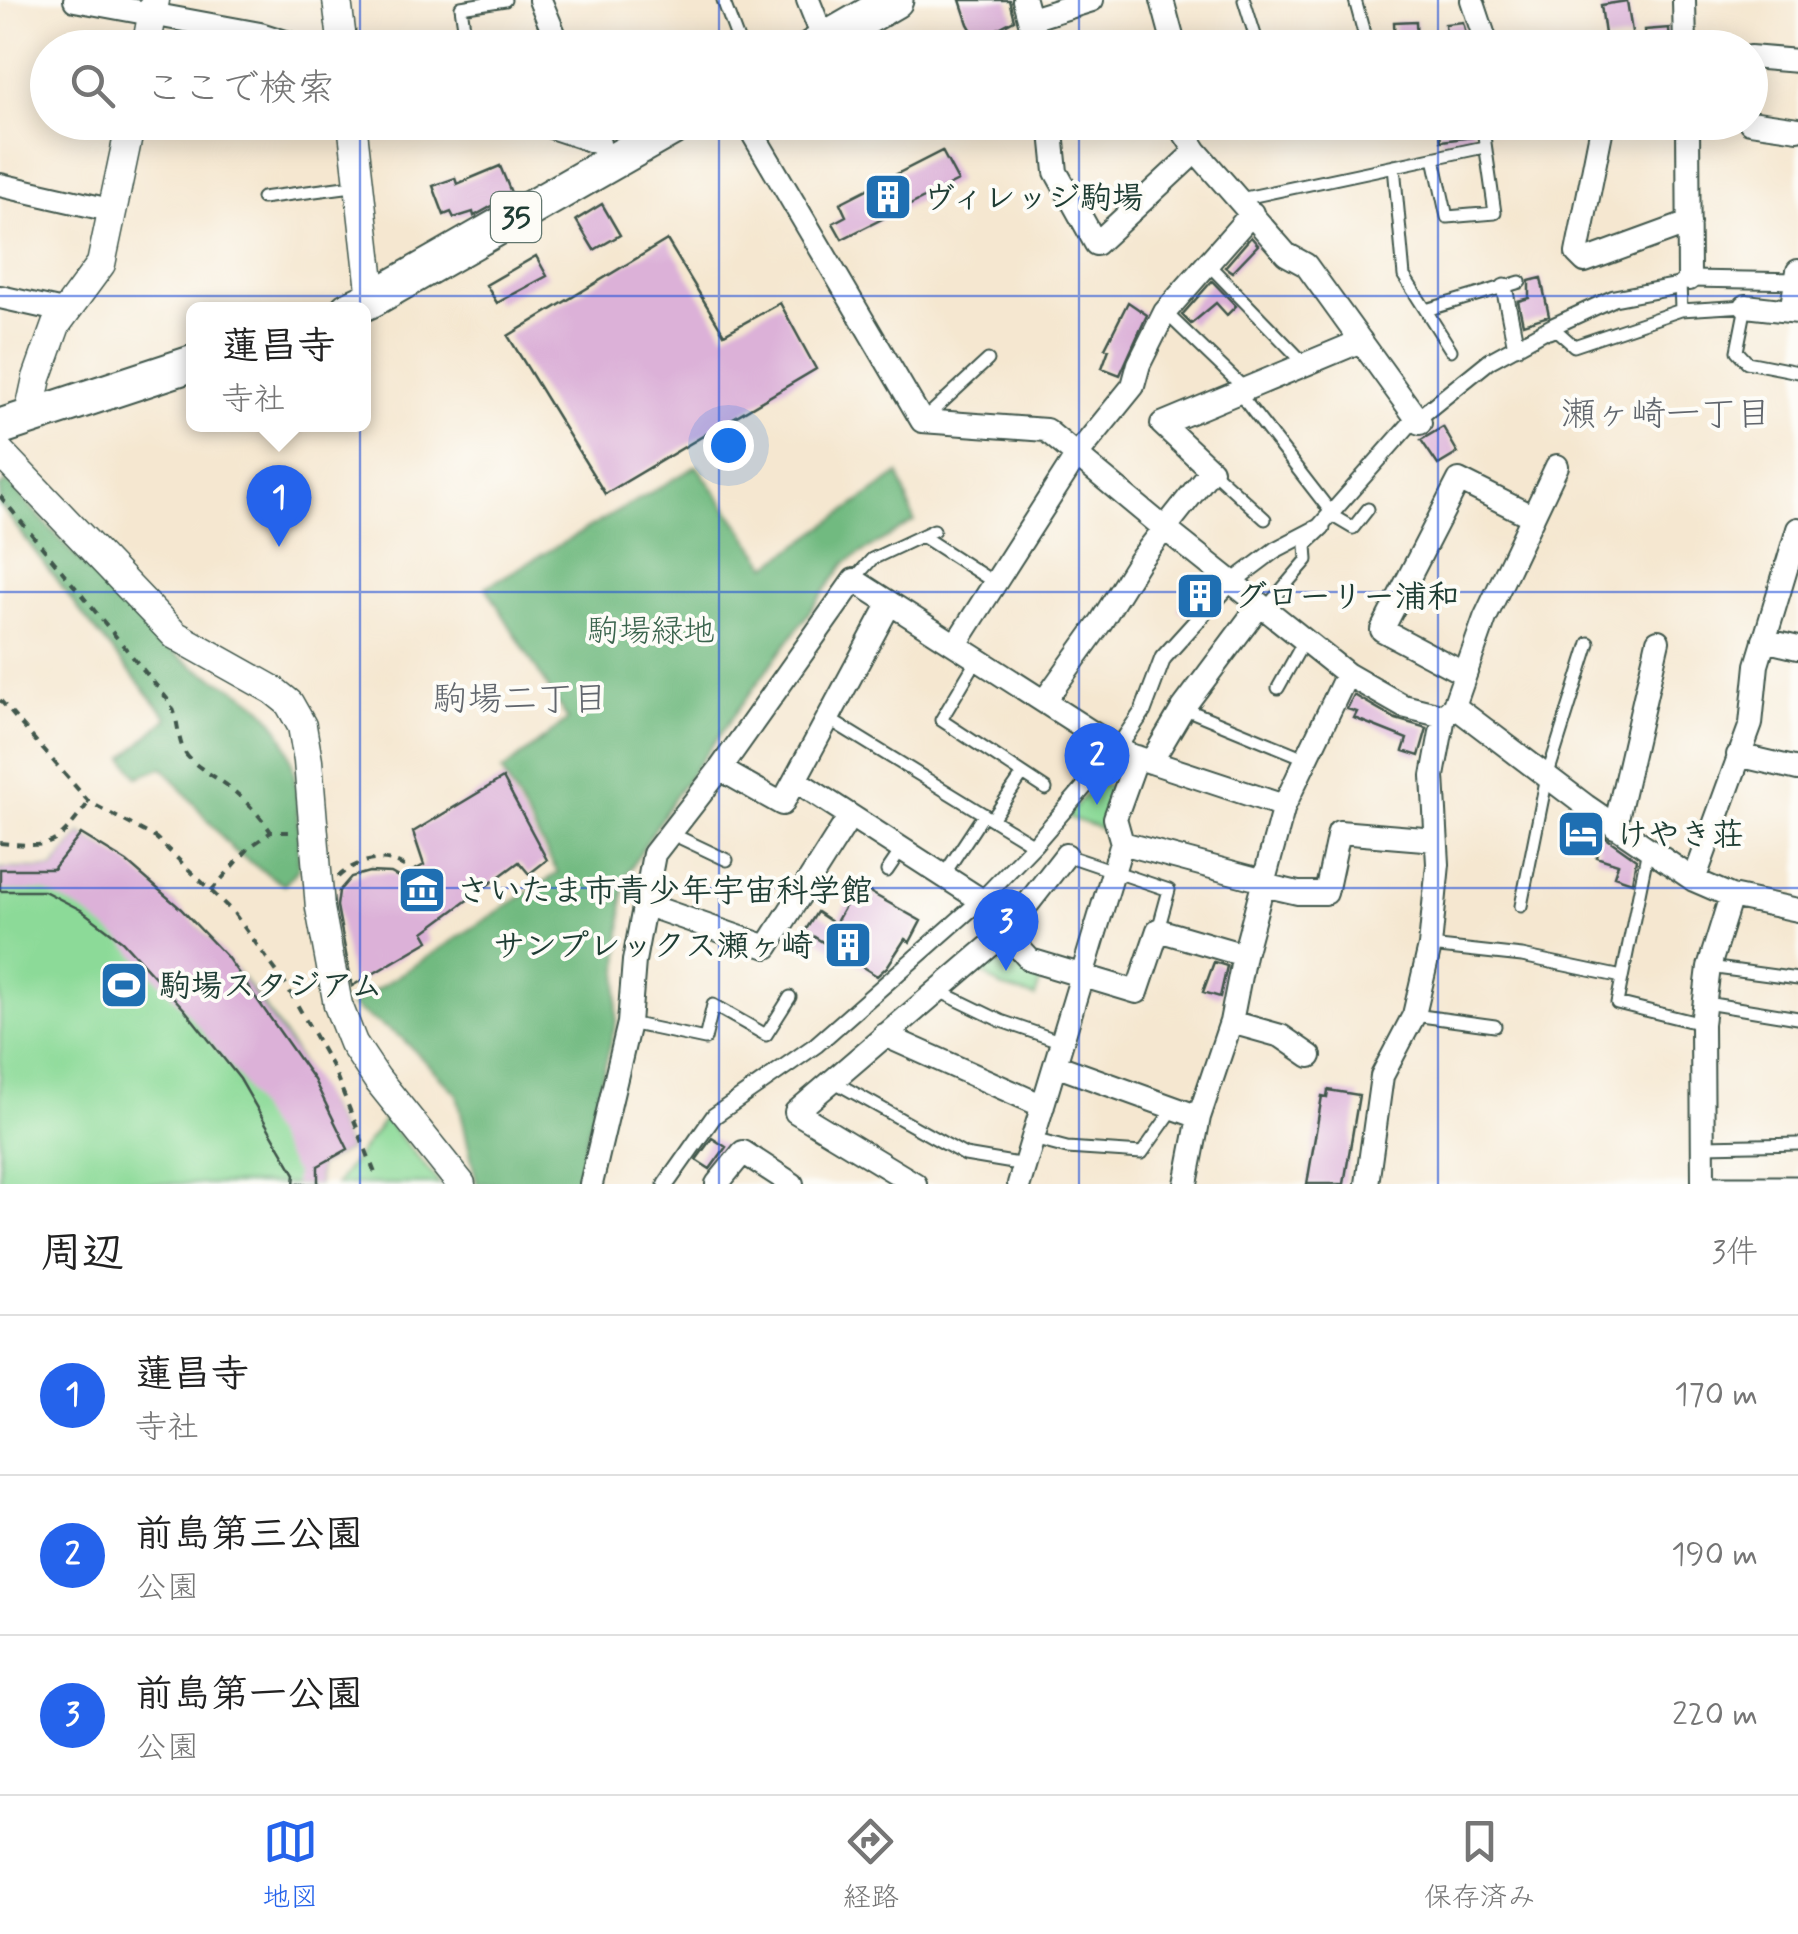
<!DOCTYPE html>
<html lang="ja">
<head>
<meta charset="utf-8">
<style>
  body { margin:0; font-family:Mynerve,"Klee One",sans-serif; background:#f2f2f2; color:#222 }
  .you { position:absolute; left:728px; top:445px; width:35px; height:35px; margin:-25px; border:8px solid #fff; border-radius:50%; background:#1a73e8; box-shadow:0 0 0 15px #1a73e833 }
  .badge { display:grid; place-items:center; width:65px; height:65px; border-radius:50%; background:#2563eb; color:#fff; font-size:32px; font-weight:700 }
  .pin { position:absolute; translate:-50% -82px; filter:drop-shadow(0 2px 5px #0008) }
  .pin::after { content:''; position:absolute; top:52px; width:35px; height:30px; background:inherit; clip-path:polygon(0 0,100% 0,50% 100%) }
  .popup { position:absolute; left:186px; top:302px; width:185px; height:130px; box-sizing:border-box; display:grid; place-content:center; border-radius:15px; background:#fff; filter:drop-shadow(0 2px 8px #0005); font-size:32px; white-space:nowrap; color:#767676 }
  .popup b { font-size:38px; color:#222 }
  .popup::after { content:''; position:absolute; left:50%; top:100%; margin-left:-20px; border:20px solid transparent; border-top-color:#fff }
  .list { margin:0; padding:0; list-style:none }
  h2 { display:flex; justify-content:space-between; align-items:center; height:130px; margin:0; padding:0 40px; font-size:42px }
  h2 small { font-size:32px; font-weight:400; color:#767676 }
  .list li { display:grid; grid-template-columns:65px 1fr auto; gap:30px; align-items:center; box-sizing:border-box; height:160px; padding:0 40px; border-top:2px solid #e0e0e0 }
  .list b { display:block; font-size:38px; white-space:nowrap }
  .list p { margin:0; font-size:32px; white-space:nowrap; color:#767676 }
  .list em { font-size:32px; font-style:normal; color:#767676 }
  .icon { flex:none; width:55px; height:55px; fill:none; stroke:currentColor; stroke-width:2; stroke-linecap:round; stroke-linejoin:round }
  .map { position:relative; flex:none; width:1798px; height:1184px; overflow:hidden }
  .search { position:absolute; background:#fff; box-shadow:0 5px 25px #0003; left:30px; right:30px; top:30px; height:110px; display:flex; align-items:center; gap:25px; box-sizing:border-box; padding:0 35px; border-radius:55px; color:#767676; font-size:38px }
  .sheet { height:610px; background:#fff }
  nav { display:flex; justify-content:space-around; align-items:center; box-sizing:border-box; height:140px; border-top:2px solid #e0e0e0; background:#fff; font-size:28px; color:#767676 }
  nav a { display:grid; justify-items:center; gap:5px }
  nav .on { color:#2563eb }
  .map>svg:first-child { display:block }
  .green { fill:#8cda98; stroke:#568c66; stroke-width:2.5 }
  .forest { fill:#71ba80; stroke:#487c5a; stroke-width:2.5 }
  .building { fill:#dcb1d8 }
  .lines { fill:none; stroke-linecap:round; stroke-linejoin:round }
  .service-casing { stroke:#3f564b; stroke-width:15 }
  .pedestrian-casing { stroke:#3f564b; stroke-width:19 }
  .minor-casing { stroke:#3f564b; stroke-width:26 }
  .tertiary-casing { stroke:#3f564b; stroke-width:31 }
  .primary-casing { stroke:#3f564b; stroke-width:39 }
  .path { stroke:#3f564b; stroke-width:4; stroke-dasharray:8 8; stroke-linecap:butt }
  .service { stroke:#fff; stroke-width:11 }
  .pedestrian { stroke:#fff; stroke-width:15 }
  .minor { stroke:#fff; stroke-width:22 }
  .tertiary { stroke:#fff; stroke-width:28 }
  .primary { stroke:#fff; stroke-width:35 }
  .grid { fill:none; stroke:#1d4ed8; stroke-width:2.5; stroke-opacity:0.55 }
  .labels { text-anchor:middle; stroke-width:8; stroke-linejoin:round; paint-order:stroke }
  .shield { fill:#fdfcf7; stroke:#62766e; stroke-width:2.5 }
  .shield-label { font-size:30px; font-weight:bold; fill:#1f3d34 }
  .poi-label { font-size:32px; font-weight:bold; fill:#1f3d34; stroke:#fdfcf7; text-anchor:start }
  .park-label { font-size:32px; fill:#3a644d; stroke:#fdfcf7 }
  .neighbourhood-label { font-size:35px; fill:#61666d; stroke:#fdfcf7 }
</style>
</head>
<body>
<div class="map">
<svg width="1798" height="1184" viewBox="0 0 1798 1184">
  <rect width="100%" height="100%" fill="#fdfcf7"/>
  <filter id="ink" filterUnits="userSpaceOnUse"><feTurbulence type="fractalNoise" baseFrequency=".01" numOctaves="2"/><feDisplacementMap in="SourceGraphic" scale="20" xChannelSelector="R" yChannelSelector="G"/><feConvolveMatrix kernelMatrix="1 2 1 2 8 2 1 2 1" color-interpolation-filters="sRGB"/></filter>
  <filter id="wash" filterUnits="userSpaceOnUse"><feTurbulence type="fractalNoise" baseFrequency=".0048" numOctaves="4" result="noise"/><feDisplacementMap in="SourceGraphic" scale="40" xChannelSelector="R" yChannelSelector="G"/><feGaussianBlur stdDeviation="2.25" result="paint"/><feColorMatrix in="noise" values="0 0 0 0 0 0 0 0 0 0 0 0 0 0 0 0 0 1.4 0 .05"/><feComposite in="paint" operator="in"/></filter>
  <g filter="url(#wash)">
    <rect width="100%" height="100%" fill="#f5e7d0"/>
    <!-- green -->
    <path class="green" d="M1096,782L1120,792L1114,833L1067,817Z
      M81,834C204,910 285,1020 348,1149L318,1166V1184H0V869H53Z
      M1001,943L1043,974L1035,997L1001,987L974,967Z
      M385,1119L440,1184H336Z"/>
    <!-- forest -->
    <path class="forest" d="M697,466L768,566L899,474L914,521L845,563L673,799L624,879L616,1022L575,1184H477L457,1094L402,1038L351,1006L558,873L502,771L568,720L486,587Z
      M7,481C61,539 113,601 173,652C207,681 252,687 277,726C303,768 297,822 299,868L284,885L234,851L163,767L138,777L124,758L168,718L86,619L0,505V487Z"/>
    <g id="blocks">
      <!-- building -->
      <path class="building" d="M960,0H1009L1014,20L999,28L1003,35L978,41L968,24Z
        M1627,1L1633,38L1606,42L1601,5Z
        M1416,21L1417,48H1395L1394,22Z
        M1463,22L1469,45L1447,47L1445,24Z
        M1669,28L1670,46L1646,48L1645,30Z
        M1439,122H1472L1473,137L1441,141Z
        M942,151L958,181L842,239L833,223L846,216L840,203Z
        M500,166L512,195L474,216L473,212L454,218L451,212L444,215L433,186L455,178L457,184Z
        M602,204L620,235L594,250L576,220Z
        M1251,237L1258,245L1232,272L1225,267Z
        M667,240L724,334L780,303L816,369L605,494L508,336Z
        M536,256L547,276L497,303L486,285Z
        M1541,278L1549,316L1523,324L1518,301L1529,298V281Z
        M1212,281L1236,306L1227,315L1216,303L1191,324L1182,315Z
        M1128,302L1147,315L1120,375L1102,368L1109,349L1105,348Z
        M1443,427L1458,453L1438,465L1421,440Z
        M1204,579L1213,586L1186,615L1178,608Z
        M1354,695L1396,719L1427,728L1419,756L1403,751L1407,739L1354,718L1357,712L1347,709Z
        M503,778L547,860L529,874L519,862L424,932L429,941L352,986L337,906L339,891L351,877L369,872L391,873L400,878L424,865L413,832Z
        M1579,819L1636,859L1632,882L1614,876L1618,864L1596,857L1600,845L1574,838Z
        M81,834L127,862L181,909L227,957L314,1080L348,1149L318,1166V1184H294L295,1174L240,1079L185,1010L122,941L81,910L44,891H0V869H53Z
        M857,885L921,921L910,942L905,939L887,967L877,976L805,931L817,912L835,924Z
        M1214,962L1227,966L1220,997L1203,992Z
        M1328,1090L1359,1095L1344,1184H1307L1322,1096L1327,1097Z
        M712,1138L726,1147L710,1169L696,1160Z"/>
    </g>
  </g>
  <g filter="url(#ink)">
    <use href="#blocks" fill-opacity="0" stroke="#3f564b" stroke-width="2.5"/>
    <g class="lines">
      <!-- service casing -->
      <g class="service-casing">
        <path id="service" d="M723,0L741,48
          M1244,0L1259,48
          M1355,0L1368,48
          M467,48L461,7L505,0
          M1183,131L1228,122
          M1434,158L1447,217L1495,213L1482,122
          M1394,166L1404,276L1451,350
          M262,198L360,185
          M1240,199L1484,147
          M1206,262L1306,365
          M1680,282L1681,310L1746,306L1737,351L1747,362L1798,372
          M1426,310L1520,282
          M1165,312L1244,388
          M1549,333L1556,330L1574,346L1681,310
          M1238,392L1334,516
          M922,421L988,360
          M1211,470L1265,519
          M1336,518L1353,528L1368,509
          M922,536L995,583
          M854,579L872,559L934,530
          M1264,610L1307,560L1306,545L1324,528
          M978,658L941,720L1046,789
          M1278,688L1304,641
          M1183,708L1307,759
          M827,718L1034,845
          M992,819L1023,774
          M670,833L727,860
          M1648,849L1617,1003L1702,1024
          M1066,855L1169,890L1158,930
          M887,871L902,849
          M943,876L984,814
          M1521,906L1547,777L1589,643
          M1430,946L1522,956L1622,977
          M1709,967L1798,979
          M937,990L1001,1021L1062,1042
          M1706,1003L1798,1018
          M1414,1015L1495,1026
          M629,1023L705,1039L713,1005L766,1035L790,997
          M831,1080L965,1155L1025,1165
          M1033,1139L1067,1148L1142,1153L1174,1108
          M1704,1146L1798,1144
          M1704,1182H1798"/>
      </g>
      <!-- pedestrian casing -->
      <g class="pedestrian-casing">
        <path id="pedestrian" d="M1689,279L1798,281
          M1504,287L1516,347
          M1417,419L1489,361L1553,326L1614,298L1678,286
          M666,1184L714,1116L816,1045L981,900L1034,845L1118,748L1143,711L1163,658L1231,583L1275,550L1319,527L1416,417"/>
      </g>
      <!-- minor casing -->
      <g class="minor-casing">
        <path id="minor" d="M75,0L260,34L304,48
          M540,0L560,48
          M808,0L824,40
          M1024,0L1037,48
          M1162,0L1175,48
          M1472,0L1488,48
          M1684,0L1685,48
          M1031,19L1092,0
          M1750,57L1798,61
          M536,122L599,143
          M746,122L922,421L1046,430L1164,528L1347,674L1403,706L1444,716
          M1051,122L1056,172L1096,244L1196,151
          M1183,122V131L1196,151L1286,254L1306,265L1420,423
          M1603,122L1577,253L1585,261L1689,223
          M1688,122L1689,279
          M1750,122L1798,129
          M0,185L114,211
          M0,297L63,311
          M1746,306L1798,312
          M1791,311L1798,271
          M1764,640L1798,648
          M956,644L1077,455L1133,386L1139,364L1165,312L1252,213
          M1465,674L1382,630L1459,480L1533,517
          M1045,700L1101,622L1139,561L1211,470L1162,424L1361,341
          M1454,706L1586,806L1694,880L1731,896L1798,910
          M1738,755L1798,769
          M1151,762L1183,708L1259,606
          M720,769L782,804L890,603
          M795,780L981,900L1005,933L1030,960L1137,992L1158,930L1244,955
          M1615,827L1658,641
          M1122,843L1264,881
          M1694,880L1751,724L1757,665L1798,529
          M1263,885L1298,893H1326L1339,832L1436,840
          M644,904L767,947L850,816
          M1231,1022L1281,1036L1310,1056
          M884,1035L1043,1106
          M1055,1065L1199,1117
          M591,1184L629,1023L634,961L654,854L720,769L854,580L1124,753L1284,806
          M717,1184L743,1152L792,1184
          M915,1184L796,1112L1005,933L1066,855
          M1019,1184L1122,843L1115,818L1137,757
          M1186,1184L1199,1117L1231,1022L1244,955L1284,806L1347,674
          M1367,1184L1382,1076L1414,1015L1430,946L1438,864L1433,776L1444,716L1454,706L1485,618L1557,466
          M1703,1184L1702,1024L1709,967L1731,896"/>
      </g>
      <!-- tertiary casing -->
      <g class="tertiary-casing">
        <path id="tertiary" d="M337,0L343,48
          M146,48L155,0
          M352,122L372,299
          M29,415L37,378L56,325L101,264L131,122
          M0,452L175,635L273,690L289,703L302,726L308,761L320,908L338,1005L353,1043L377,1079L461,1184"/>
      </g>
      <!-- primary casing -->
      <g class="primary-casing">
        <path id="primary" d="M812,48L895,0
          M348,310L372,299L682,122
          M0,427L194,363"/>
      </g>
      <!-- path -->
      <path class="path" d="M0,496L169,701C181,719 175,745 190,759C201,770 216,777 228,786C245,800 259,814 271,832H293
        M0,700L89,802L156,838L233,912L285,983L334,1070L375,1173
        M0,843C56,848 55,847 89,802
        M338,877C359,858 389,852 412,872
        M211,891L250,847L271,832"/>
      <!-- service -->
      <use href="#service" class="service"/>
      <!-- pedestrian -->
      <use href="#pedestrian" class="pedestrian"/>
      <!-- minor -->
      <use href="#minor" class="minor"/>
      <!-- tertiary -->
      <use href="#tertiary" class="tertiary"/>
      <!-- primary -->
      <use href="#primary" class="primary"/>
    </g>
  </g>
  <!-- grid -->
  <path class="grid" d="M360,0V48M719,0V48M1079,0V48M1438,0V48M360,122V1184M719,122V1184M1079,122V1184M1438,122V1184M0,296H1798M0,592H1798M0,888H1798"/>
  <!-- icons -->
  <defs>
    <g id="building-square" transform="scale(2.5)"><rect x="-9" y="-9" width="18" height="18" rx="4" fill="#1f6fb2" stroke="#fdfcf7"/><path d="M-4-6H4V6H1V3H-1V6H-4ZM-2.5-4.3h1.7v1.8h-1.7ZM.8-4.3h1.7v1.8H.8ZM-2.5-1h1.7V.8h-1.7ZM.8-1h1.7V.8H.8Z" fill="#fff"/></g>
    <g id="hotel-square" transform="scale(2.5)"><rect x="-9" y="-9" width="18" height="18" rx="4" fill="#1f6fb2" stroke="#fdfcf7"/><path d="M-6-4.5h1.5V1H6V5H4.5V3h-9V5H-6ZM-4 0a1.8 1.8 0 1 1 3.6 0ZM.5 0V-2.5h3Q6-2.5 6 0Z" fill="#fff"/></g>
    <g id="museum-square" transform="scale(2.5)"><rect x="-9" y="-9" width="18" height="18" rx="4" fill="#1f6fb2" stroke="#fdfcf7"/><path d="M0-6L6-3V-2H-6V-3ZM-5-1h2V3h-2ZM-1-1h2V3h-2ZM3-1h2V3H3ZM-6 4H6V6H-6Z" fill="#fff"/></g>
    <g id="stadium-square" transform="scale(2.5)"><rect x="-9" y="-9" width="18" height="18" rx="4" fill="#1f6fb2" stroke="#fdfcf7"/><path d="M0-5a6.5 5 0 1 0 0 10a6.5 5 0 1 0 0-10ZM-3.5-1.8h7v3.6h-7Z" fill="#fff"/></g>
  </defs>
  <g fill-rule="evenodd">
    <use href="#building-square" x="888" y="197"/>
    <use href="#building-square" x="1200" y="596"/>
    <use href="#hotel-square" x="1581" y="834"/>
    <use href="#museum-square" x="422" y="890"/>
    <use href="#building-square" x="848" y="945"/>
    <use href="#stadium-square" x="124" y="985"/>
  </g>
  <g class="labels">
    <!-- shield labels -->
    <rect class="shield" x="491" y="192" width="50" height="50" rx="8"/>
    <g class="shield-label">
      <text x="516" y="227">35</text>
    </g>
    <!-- poi labels -->
    <g class="poi-label">
      <text x="923" y="208">ヴィレッジ駒場</text>
      <text x="1235" y="607">グローリー浦和</text>
      <text x="1616" y="845">けやき荘</text>
      <text x="457" y="901">さいたま市青少年宇宙科学館</text>
      <text x="813" y="956" text-anchor="end">サンプレックス瀬ヶ崎</text>
      <text x="159" y="996">駒場スタジアム</text>
    </g>
    <!-- park labels -->
    <g class="park-label">
      <text x="651" y="641">駒場緑地</text>
    </g>
    <!-- neighbourhood labels -->
    <g class="neighbourhood-label">
      <text x="1666" y="425">瀬ヶ崎一丁目</text>
      <text x="520" y="710">駒場二丁目</text>
    </g>
  </g>
</svg>
<div class="you"></div>
<div class="pin badge" style="left:279px;top:547px">1</div>
<div class="popup"><b>蓮昌寺</b>寺社</div>
<div class="pin badge" style="left:1097px;top:805px">2</div>
<div class="pin badge" style="left:1006px;top:971px">3</div>
<div class="search"><svg class="icon" aria-label="search" viewBox="0 0 24 24"><circle cx="10" cy="10" r="6"/><path d="M15 15l6 6"/></svg>ここで検索</div>
</div>
<section class="sheet">
<h2>周辺<small>3件</small></h2>
<ul class="list">
<li><span class="badge">1</span><div><b>蓮昌寺</b><p>寺社</p></div><em>170 m</em></li>
<li><span class="badge">2</span><div><b>前島第三公園</b><p>公園</p></div><em>190 m</em></li>
<li><span class="badge">3</span><div><b>前島第一公園</b><p>公園</p></div><em>220 m</em></li>
</ul>
</section>
<nav>
<a class="on"><svg class="icon" aria-label="map" viewBox="0 0 24 24"><path d="M3 6l6-2 6 2 6-2v14l-6 2-6-2-6 2zM9 4v14M15 6v14"/></svg>地図</a>
<a><svg class="icon" aria-label="directions" viewBox="0 0 24 24"><path d="M12 3l9 9-9 9-9-9zM9 14v-3h6M13 9l2 2-2 2"/></svg>経路</a>
<a><svg class="icon" aria-label="saved" viewBox="0 0 24 24"><path d="M7 4h10v16l-5-4-5 4z"/></svg>保存済み</a>
</nav>
</body>
</html>
